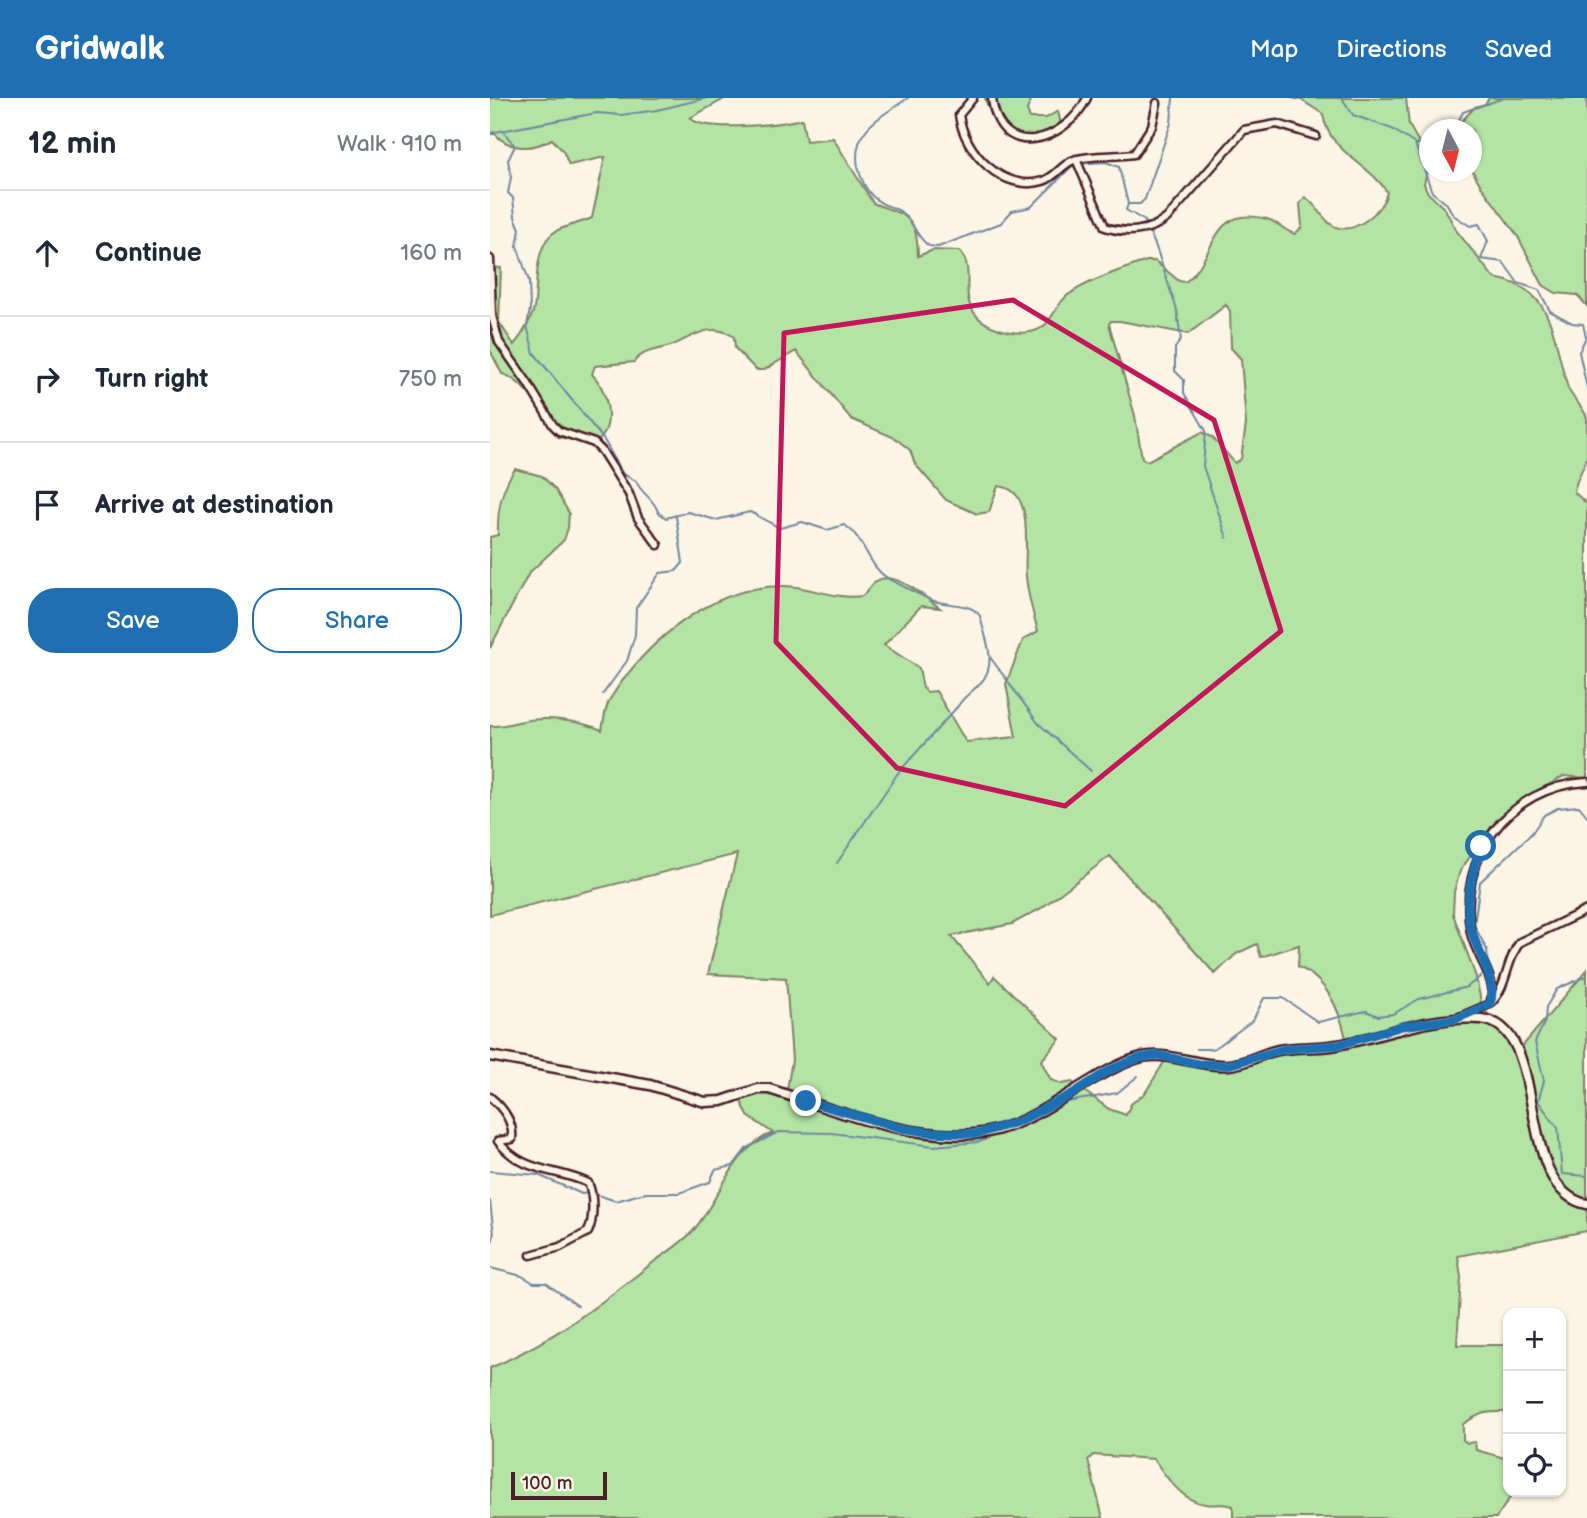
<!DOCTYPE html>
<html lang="en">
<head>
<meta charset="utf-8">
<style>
  body { margin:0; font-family:"Balsamiq Sans",sans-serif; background:#f2f2f3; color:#1f2937 }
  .controls { position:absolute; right:21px; bottom:21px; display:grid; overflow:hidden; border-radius:14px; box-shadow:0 2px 5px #0004 }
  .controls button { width:63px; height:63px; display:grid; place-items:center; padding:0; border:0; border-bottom:2px solid #e0e1e3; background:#fff; color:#1f2937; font:35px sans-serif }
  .compass { position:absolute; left:929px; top:21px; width:63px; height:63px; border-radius:50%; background:#fff; box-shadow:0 2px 5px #0004; rotate:173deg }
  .scale { position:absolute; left:21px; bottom:18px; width:96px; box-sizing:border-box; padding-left:7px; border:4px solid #4a1f2b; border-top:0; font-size:19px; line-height:24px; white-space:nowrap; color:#4a1f2b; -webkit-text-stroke:5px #fcf5e5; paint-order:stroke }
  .stop { position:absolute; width:21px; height:21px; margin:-16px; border:5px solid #1f6fb2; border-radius:50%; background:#fff }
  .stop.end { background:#1f6fb2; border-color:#fff; box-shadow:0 2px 7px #0008 }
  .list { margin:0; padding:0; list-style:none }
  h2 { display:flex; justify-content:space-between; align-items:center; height:91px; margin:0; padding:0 28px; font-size:30px }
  h2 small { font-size:23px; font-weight:400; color:#747a83 }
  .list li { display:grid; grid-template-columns:46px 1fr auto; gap:21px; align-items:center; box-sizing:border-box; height:126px; padding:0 28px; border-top:2px solid #e0e1e3 }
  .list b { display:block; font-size:26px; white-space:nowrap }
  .list em { font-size:23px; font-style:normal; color:#747a83 }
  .actions { display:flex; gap:14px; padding:21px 28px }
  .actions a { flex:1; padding:16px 0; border:2px solid #1f6fb2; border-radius:28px; text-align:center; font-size:24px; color:#1f6fb2 }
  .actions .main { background:#1f6fb2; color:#fff }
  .icon { flex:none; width:38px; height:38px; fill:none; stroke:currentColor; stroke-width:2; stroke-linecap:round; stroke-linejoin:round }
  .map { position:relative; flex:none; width:1097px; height:1420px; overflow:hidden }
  header { display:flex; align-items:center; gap:42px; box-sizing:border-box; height:98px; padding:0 35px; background:#1f6fb2; color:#fff }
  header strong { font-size:33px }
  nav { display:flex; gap:38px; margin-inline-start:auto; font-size:24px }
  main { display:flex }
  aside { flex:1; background:#fff }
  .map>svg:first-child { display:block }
  .green { fill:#b3e4a4; stroke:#7e8268; stroke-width:2; fill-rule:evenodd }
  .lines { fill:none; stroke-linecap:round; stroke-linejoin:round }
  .stream { stroke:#70879f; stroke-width:2 }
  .minor-casing { stroke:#4a1f2b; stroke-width:11 }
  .tertiary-casing { stroke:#4a1f2b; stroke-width:13 }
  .minor { stroke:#fcf5e5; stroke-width:6 }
  .tertiary { stroke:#fcf5e5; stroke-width:8 }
  .route { stroke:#1f6fb2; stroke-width:9 }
  .marked { fill:none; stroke:#c2185b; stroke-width:5; stroke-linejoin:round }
</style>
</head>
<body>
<header>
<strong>Gridwalk</strong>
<nav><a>Map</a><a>Directions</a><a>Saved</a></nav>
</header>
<main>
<aside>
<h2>12 min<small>Walk · 910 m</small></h2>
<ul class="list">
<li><svg class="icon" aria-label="ahead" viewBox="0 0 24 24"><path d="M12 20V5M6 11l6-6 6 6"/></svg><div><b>Continue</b></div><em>160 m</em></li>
<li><svg class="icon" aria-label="right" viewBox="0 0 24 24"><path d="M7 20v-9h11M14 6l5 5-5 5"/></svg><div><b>Turn right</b></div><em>750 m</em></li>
<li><svg class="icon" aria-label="arrive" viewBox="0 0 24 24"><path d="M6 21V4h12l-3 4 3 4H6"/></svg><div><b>Arrive at destination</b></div></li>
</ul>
<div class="actions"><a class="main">Save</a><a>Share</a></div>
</aside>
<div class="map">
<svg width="1097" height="1420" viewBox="0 0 1097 1420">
  <rect width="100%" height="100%" fill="#fcf5e5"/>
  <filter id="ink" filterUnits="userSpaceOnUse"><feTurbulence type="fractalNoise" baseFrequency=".0143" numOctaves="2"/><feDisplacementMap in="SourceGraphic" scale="14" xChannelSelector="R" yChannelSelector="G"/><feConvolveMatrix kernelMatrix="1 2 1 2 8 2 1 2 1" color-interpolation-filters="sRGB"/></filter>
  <g filter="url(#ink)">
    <!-- green -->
    <path class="green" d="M0,0H236L200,20C215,35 291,26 312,21L316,43L343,40L383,105C417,119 427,115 428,158L443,152L469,153C487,170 468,197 486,217C499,233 539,242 555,227C564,218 568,204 578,197C596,184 635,170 657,163H665L689,183L695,184C728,160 718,106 777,121C788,124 794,133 805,136L812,129L810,106L815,99C826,106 832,120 842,127C863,140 893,113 897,94C879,65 838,54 833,16L811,2L801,0H916L919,27L937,59L938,68L934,86L938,95L955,111L966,132L1004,180C1066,190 1062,241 1078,290C1082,301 1096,311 1097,321C1097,332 1097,349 1097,359C1093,372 1086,381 1084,394L1097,406V680L1074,678L1033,701L1007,721L970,773L964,794L963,816L986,879L991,904L996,914L1030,951L1097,872V1133L968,1158L971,1179L967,1247H1018V1314C996,1314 993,1313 973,1326V1342L977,1345L985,1344L986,1352L1018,1361V1394H1024L1006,1420H743V1408C732,1404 725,1408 715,1406C693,1404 675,1378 664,1361L603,1357L598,1362L613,1420H0V1270C59,1245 111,1206 161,1166C175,1156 192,1145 203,1133C229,1103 243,1049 283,1035L258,1018L248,996L273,993L296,998L302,962L296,880L218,876L247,756L0,817V628C14,629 20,625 33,623C57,618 90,623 112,632C114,623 115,609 120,601C156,544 221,488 293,488C320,488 344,502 372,498C378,494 382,485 388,482C407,473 436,500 450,510L431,508L394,547L429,570L433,590L437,594L446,593L476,644L526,639L516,586L533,542L548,533C543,516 538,498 536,479C533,453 547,391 508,388L499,414L487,416L456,402L425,366L420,352L405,340L361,321L306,253L274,272H266L245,250L244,239C222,223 204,238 183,247C168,253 154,251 144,264L105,268L102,276C118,293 127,329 105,346L68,339C54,319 36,282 12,276L0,252V169L11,170L9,224L24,247C33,236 44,218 45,204C47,183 45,145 66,133C77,127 91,125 102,120L115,59L79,67L73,53L62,41C42,52 21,53 5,36H0ZM736,207L740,213L741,250L751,261L756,326L751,361L745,365L722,339L712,334L657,363L652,360L645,318L619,226L621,223H630L698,236ZM620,758L725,876L746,856L767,846L771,859L809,847L808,869C838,881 851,916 857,945L776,952L725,966L676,961L655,995L641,1006L636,1017L619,1011L582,984L572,986L561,982L551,963L570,941L504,878L500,885L461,838L522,826L550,811Z
      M495,0H542L537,12L540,20H556L568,13L571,26C537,50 506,40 495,0Z
      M999,0H1097V208L1087,197L1066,195L1053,187L1027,137L991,88L982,72V32L964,31L985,9L995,6Z
      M25,371L52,378L65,391L79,415L78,430L74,442L39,475L0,550V439L8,437C7,412 11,391 25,371Z"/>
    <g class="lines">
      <!-- stream -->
      <path class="stream" d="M418,0C391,19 361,31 368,69C371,81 377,95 387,102C394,108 404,109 411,114C423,123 427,140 439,148L448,149L511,125L522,113L541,109L584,66L616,64L629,69L638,106L636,112L655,123L666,149L687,212L691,242L685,250V273L694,282V295L716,333L713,368L737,440
        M852,0L863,17L902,31L925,46L942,94L957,106L963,117L980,128L989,126L998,143L991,161L1013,164L1028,185L1049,192L1060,213L1082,225L1093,226L1096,239L1089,254L1097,290
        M964,32L973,14L1014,0
        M13,33L25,48L18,62L21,79L18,95L23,100L25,119L30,131L27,148L39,183L40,211L37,228L44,255L114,342L133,376L146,383C151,396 164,400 168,414L176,420L198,414L226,422L260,414L290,430L312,424L337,432L354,427C375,439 378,470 399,481C413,488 430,498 444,503C459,508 481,504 490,518C494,537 506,560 495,579C489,590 475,596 468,608L408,675L347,765
        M0,35L107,15L131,17L167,12L217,0
        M926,46H940
        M639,106H650L655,101L681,25L683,0
        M500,559L548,625L601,673
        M113,596L137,563L145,537L146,510L170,475L186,473L193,465L186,418
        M998,868L997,852L984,827L990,784L1042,735L1054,717L1068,710L1089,708L1097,718
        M1097,878L1067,891L1056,909L1055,923L1045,944L1054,983L1048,1003L1068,1030L1072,1076L1097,1078
        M707,951H723L731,946L763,922L774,900H793L828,924L876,913L888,918L903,916L929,901L977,889L995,875
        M572,1005L627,995L648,978
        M0,1073L48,1077L92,1096L98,1095
        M105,1096L126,1103L154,1095H189L220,1084L225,1072L243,1068L256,1051L288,1034L342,1035L444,1048L489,1044L523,1030
        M0,1103L4,1137L0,1151
        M0,1170L32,1178L44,1185H56L88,1208"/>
      <!-- minor casing -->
      <g class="minor-casing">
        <path id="minor" d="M483,0L469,17C474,54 513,95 553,83C566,79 572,66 584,62C603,56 624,59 644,56L662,28L667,5
          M502,0C509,65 576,44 597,0
          M586,61L615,129C636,136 660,134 677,120L754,32L787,26L826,38
          M0,161L2,218L9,244L37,284L63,327L69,333L104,345L112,353L139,396L148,420L168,447
          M1002,904C1018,887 1016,862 1030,844L1097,812
          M967,920L1000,906C1009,880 986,860 981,835C966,760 1019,688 1097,684
          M0,999C12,1009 24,1024 22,1041L8,1043C32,1075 65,1070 98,1085C104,1097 104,1121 98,1134L70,1149L41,1157"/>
      </g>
      <!-- tertiary casing -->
      <g class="tertiary-casing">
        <path id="tertiary" d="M0,958L160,987L215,1004L232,1003L268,991H279C343,1011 415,1042 484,1036C545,1031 590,980 645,961C676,950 707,970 739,967C755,966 769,957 784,953C804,948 826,951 847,947C896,938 940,917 991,921C1062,928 1022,1091 1097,1106"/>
      </g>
      <!-- minor -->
      <use href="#minor" class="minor"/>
      <!-- tertiary -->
      <use href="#tertiary" class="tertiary"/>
    </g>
  </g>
  <g class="lines" filter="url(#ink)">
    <!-- route -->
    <path class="route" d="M316,1003L411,1030L437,1034L487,1036L530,1023L582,996L620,972L649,960L668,957L708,966L738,967L794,951L849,947L912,928L966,921L1000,906C1009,880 983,851 979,823C975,797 984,773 991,748"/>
  </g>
  <!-- marked area -->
  <path class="marked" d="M523,202L724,322L791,533L575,708L407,670L286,544L294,235Z"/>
</svg>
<div class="controls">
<button>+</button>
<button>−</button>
<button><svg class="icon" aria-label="locate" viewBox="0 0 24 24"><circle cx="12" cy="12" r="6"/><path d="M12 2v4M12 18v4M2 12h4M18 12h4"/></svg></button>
</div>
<svg class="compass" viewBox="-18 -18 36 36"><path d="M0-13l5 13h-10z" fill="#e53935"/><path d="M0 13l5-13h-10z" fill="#747a83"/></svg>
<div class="scale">100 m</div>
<div class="stop" style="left:991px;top:748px"></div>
<div class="stop end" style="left:316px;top:1003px"></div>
</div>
</main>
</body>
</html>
